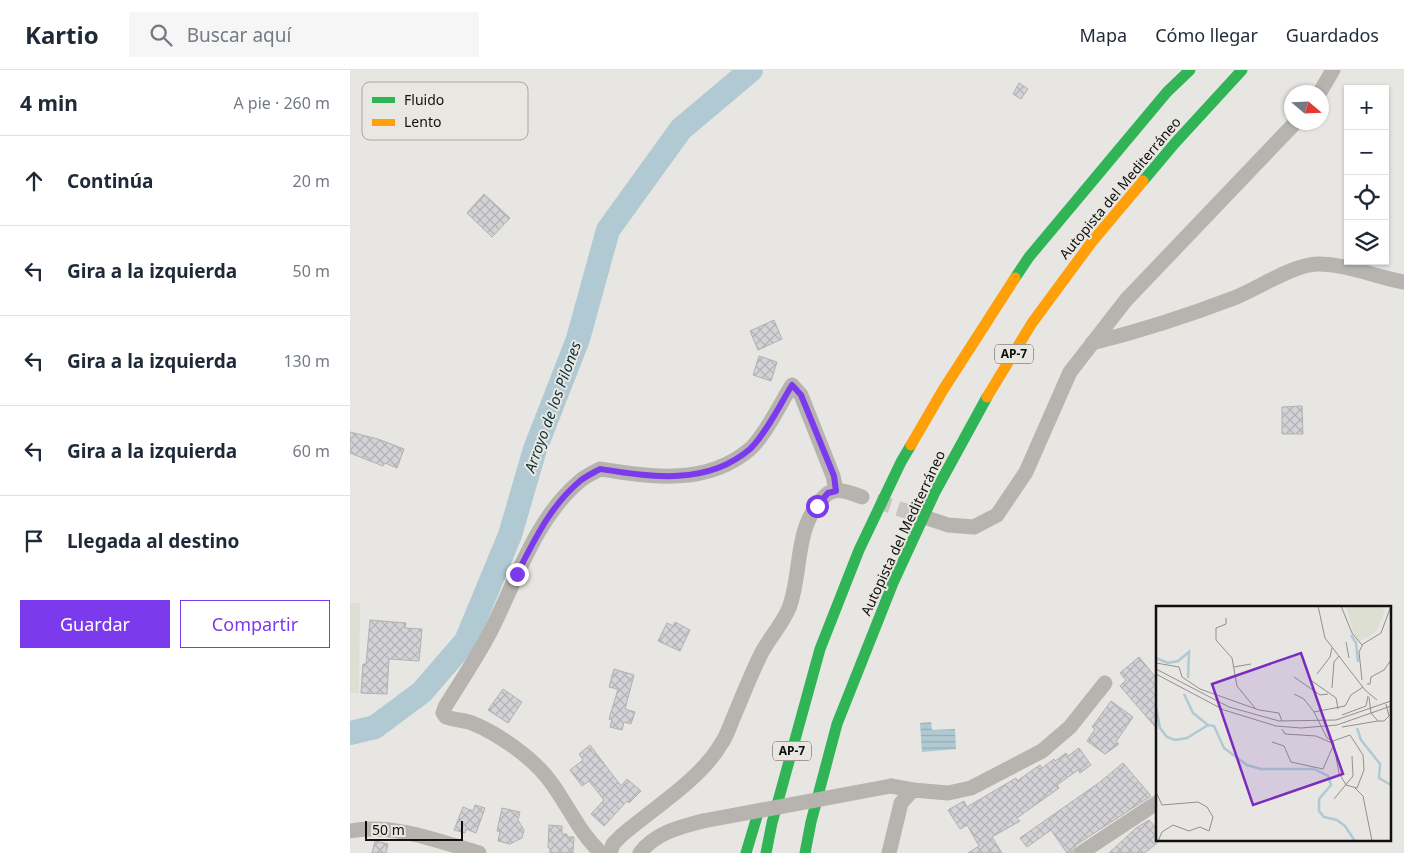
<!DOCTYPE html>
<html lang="es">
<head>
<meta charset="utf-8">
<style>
  body { margin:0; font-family:"Noto Sans",sans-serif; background:#f6f6f7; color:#1f2937 }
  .controls { position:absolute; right:15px; top:15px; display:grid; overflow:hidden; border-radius:0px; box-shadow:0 1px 4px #0004 }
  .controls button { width:45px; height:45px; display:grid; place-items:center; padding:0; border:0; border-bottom:1px solid #e0e1e3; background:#fff; color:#1f2937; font:25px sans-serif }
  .compass { position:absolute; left:934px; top:15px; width:45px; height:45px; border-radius:50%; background:#fff; box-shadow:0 1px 4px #0004; rotate:109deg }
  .scale { position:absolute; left:15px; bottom:12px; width:98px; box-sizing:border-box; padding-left:5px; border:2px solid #11100e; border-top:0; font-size:14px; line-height:18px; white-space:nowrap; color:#11100e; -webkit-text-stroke:4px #e9e7e1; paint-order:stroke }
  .stop { position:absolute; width:15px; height:15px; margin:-11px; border:4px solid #7c3aed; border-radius:50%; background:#fff }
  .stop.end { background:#7c3aed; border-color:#fff; box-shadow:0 1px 5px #0008 }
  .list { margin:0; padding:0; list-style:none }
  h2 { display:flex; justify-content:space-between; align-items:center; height:65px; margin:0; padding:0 20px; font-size:21px }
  h2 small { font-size:16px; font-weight:400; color:#747a83 }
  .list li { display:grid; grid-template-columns:32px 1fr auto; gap:15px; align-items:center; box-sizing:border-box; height:90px; padding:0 20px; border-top:1px solid #e0e1e3 }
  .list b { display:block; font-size:19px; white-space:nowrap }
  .list em { font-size:16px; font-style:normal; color:#747a83 }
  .actions { display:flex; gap:10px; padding:15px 20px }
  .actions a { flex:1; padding:11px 0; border:1px solid #7c3aed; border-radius:0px; text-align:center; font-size:18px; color:#7c3aed }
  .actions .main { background:#7c3aed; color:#fff }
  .icon { flex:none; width:28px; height:28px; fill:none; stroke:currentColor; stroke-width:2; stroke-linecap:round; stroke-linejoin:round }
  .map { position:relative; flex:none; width:1054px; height:783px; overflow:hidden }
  header { display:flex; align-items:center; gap:30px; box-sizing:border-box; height:70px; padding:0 25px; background:#fff; border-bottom:1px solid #e0e1e3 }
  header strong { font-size:24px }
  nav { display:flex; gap:28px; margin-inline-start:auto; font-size:18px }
  .search { width:350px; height:45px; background:#f6f6f7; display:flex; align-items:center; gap:12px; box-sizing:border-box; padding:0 18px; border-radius:0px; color:#747a83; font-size:19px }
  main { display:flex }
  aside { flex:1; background:#fff }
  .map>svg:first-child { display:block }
  .pitch { fill:#dddfd2 }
  .water { fill:url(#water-rules) }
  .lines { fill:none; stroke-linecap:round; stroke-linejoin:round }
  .river { stroke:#b0c9d2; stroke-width:24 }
  .building { fill:url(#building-cross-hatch); stroke:#b1b1b0 }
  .street-tunnel { stroke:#c7c6c3; stroke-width:15; stroke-dasharray:15 8; stroke-linecap:butt }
  .street { stroke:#b7b4b0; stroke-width:15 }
  .fast { stroke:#30b455; stroke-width:11 }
  .slow { stroke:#ff9f0a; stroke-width:11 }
  .street-bridge { stroke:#b7b4b0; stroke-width:15 }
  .route { stroke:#7c3aed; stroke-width:6 }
  .labels { text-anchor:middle; stroke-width:4; stroke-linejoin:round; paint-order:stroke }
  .shield { fill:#e9e7e1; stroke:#52504d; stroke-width:1 }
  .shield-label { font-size:12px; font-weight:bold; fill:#11100e }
  .street-label { font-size:14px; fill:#11100e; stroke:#e9e7e1 }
  .water-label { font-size:15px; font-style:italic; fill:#0b2e39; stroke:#e9e7e1 }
  .inset-river { fill:none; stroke:#b0c9d2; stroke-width:2.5 }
  .inset-road { fill:none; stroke:#91908e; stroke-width:1 }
  .view { fill:#7b2cbf; fill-opacity:0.15; stroke:#7b2cbf; stroke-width:2.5 }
  .inset-edge { fill:none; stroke:#11100e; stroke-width:2.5 }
  .key { fill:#e9e7e1; stroke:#a8a6a2; stroke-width:1 }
  .key-label { font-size:14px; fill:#11100e }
</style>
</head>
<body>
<header>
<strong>Kartio</strong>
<div class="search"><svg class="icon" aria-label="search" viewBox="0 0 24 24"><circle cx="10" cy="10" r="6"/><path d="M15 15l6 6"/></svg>Buscar aquí</div>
<nav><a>Mapa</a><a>Cómo llegar</a><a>Guardados</a></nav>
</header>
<main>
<aside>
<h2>4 min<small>A pie · 260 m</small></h2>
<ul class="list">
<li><svg class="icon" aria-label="ahead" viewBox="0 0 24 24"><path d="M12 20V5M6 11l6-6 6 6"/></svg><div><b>Continúa</b></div><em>20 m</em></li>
<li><svg class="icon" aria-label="left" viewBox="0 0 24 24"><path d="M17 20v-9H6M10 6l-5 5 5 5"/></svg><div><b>Gira a la izquierda</b></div><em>50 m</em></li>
<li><svg class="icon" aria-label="left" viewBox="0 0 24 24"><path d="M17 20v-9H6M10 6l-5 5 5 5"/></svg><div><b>Gira a la izquierda</b></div><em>130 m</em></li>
<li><svg class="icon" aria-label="left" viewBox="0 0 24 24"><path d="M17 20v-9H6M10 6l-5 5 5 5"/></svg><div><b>Gira a la izquierda</b></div><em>60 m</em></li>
<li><svg class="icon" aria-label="arrive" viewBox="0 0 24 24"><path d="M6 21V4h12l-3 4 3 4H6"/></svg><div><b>Llegada al destino</b></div></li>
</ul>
<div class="actions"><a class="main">Guardar</a><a>Compartir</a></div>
</aside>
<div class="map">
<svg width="1054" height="783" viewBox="0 0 1054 783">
  <defs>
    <pattern id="water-rules" width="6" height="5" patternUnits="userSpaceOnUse" patternTransform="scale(1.25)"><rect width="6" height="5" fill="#b0c9d2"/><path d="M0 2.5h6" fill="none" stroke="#96acb3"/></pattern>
    <pattern id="building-cross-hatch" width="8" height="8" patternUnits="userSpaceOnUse" patternTransform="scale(1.25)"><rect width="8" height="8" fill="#d2d2d7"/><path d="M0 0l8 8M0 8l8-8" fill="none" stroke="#b3b3b7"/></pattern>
  </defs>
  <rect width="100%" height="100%" fill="#e7e6e3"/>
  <!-- pitch -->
  <path class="pitch" d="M0,533H10L9,623H0Z"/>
  <!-- water -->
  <path class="water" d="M581,652L582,660L605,659L606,679L572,682L570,653Z"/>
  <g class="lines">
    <!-- river -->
    <path class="river" d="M0,663L25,657L72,622L116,571L160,465L185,379L228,269L258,160L331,59L401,0"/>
  </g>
  <!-- building -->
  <path class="building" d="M669,13L678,19L671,29L663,24Z
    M134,124L160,148L142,167L117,143Z
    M424,250L432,269L408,280L400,261Z
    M409,286L427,292L421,311L403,305Z
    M952,336L953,364H932V337Z
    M0,362L28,369L54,379L47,398L35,393L33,396L0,383Z
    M20,550L56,553L55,558L72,559L69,591L39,589L37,624L11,623L13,594H16Z
    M325,552L340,560L330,581L308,571L317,553L323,556Z
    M789,587L808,610V660L770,616L776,610L770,603Z
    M264,599L284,605L275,639L285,642L281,654L274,652L272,660L260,657L262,650L259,649L268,619L259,617Z
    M153,619L172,632L158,653L138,640Z
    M761,631L783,647L766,672L769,674L755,684L737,671L745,659L742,657Z
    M240,675L271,716L277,709L291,721L279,733L277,731L254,756L241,744L254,730L239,711L232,716L220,700L233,690L229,684Z
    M729,678L741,695L730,703L728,700L707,715L709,718L667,748L670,751L642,767L652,783H618L629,776L617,755L610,759L598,740L614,731L617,737L666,708L667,711L690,695L692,698L704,689L705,691L716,683L718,686Z
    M773,693L801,726L726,775L722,783H717L701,760L677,777L670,768L750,712Z
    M125,735L135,738L126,763L116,759L115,763L104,760L113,737L123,741Z
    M152,738L170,742L168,750L174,760L172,768L160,774L148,771L150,762L147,761Z
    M799,750L808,760V772L795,783H759L786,758Z
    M199,755L212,756V764H217V767H224L223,783H200V778H198Z
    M25,771L38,774L36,783H22Z"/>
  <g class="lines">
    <!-- street-tunnel -->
    <path class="street-tunnel" d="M526,431L577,448"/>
    <!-- street -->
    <path class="street" d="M970,22L983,0
      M742,273C790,261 837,246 884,228C907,219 944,194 968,194C997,194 1026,207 1054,212
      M577,448L598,455L624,457L647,445L676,402L720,302L776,230L946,52
      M563,720L598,723L621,718L692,681L720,657L755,613
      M0,761C43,753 88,771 129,783
      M251,783C228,761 218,735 200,711C183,688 149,664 122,653C114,650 104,650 96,647L93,643L95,637C109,614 124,592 137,568C165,516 183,450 230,411C236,406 243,403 250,399C301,407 357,416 400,379C415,366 431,332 442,315L451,325L483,406L486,421
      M260,783L263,774L271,766C302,739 351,709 371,674C377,666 380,655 384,646C393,625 401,604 411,584C419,568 432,555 439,538C453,501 443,456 476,425C486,416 501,423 512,427
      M290,783C305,763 330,757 353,751
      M539,783L551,733L563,720L541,716
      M731,783L808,732"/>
    <!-- fast -->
    <path class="fast" d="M793,111L825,73L892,0
      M665,208L679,187L817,22L840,0
      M396,783L408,743
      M416,783L422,753L470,579L509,480L551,392L561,375
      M455,783L461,752L487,654L543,513L585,422L637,327"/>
    <!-- slow -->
    <path class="slow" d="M637,327L682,253L741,173L793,111
      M561,375L593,320L665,208"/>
    <!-- street-bridge -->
    <path class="street-bridge" d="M353,751L541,716"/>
  </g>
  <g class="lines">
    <!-- route -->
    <path class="route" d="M167,504C184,471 200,436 230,411C236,406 243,403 250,399C301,407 357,416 400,379C415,365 431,333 442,315L451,325L484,406L486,421L478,423L467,436"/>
  </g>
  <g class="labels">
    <!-- shield labels -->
    <g class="shield">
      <rect x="645" y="274.5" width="38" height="19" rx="4"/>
      <rect x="423" y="671.5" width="38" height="19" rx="4"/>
    </g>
    <g class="shield-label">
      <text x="664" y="288">AP-7</text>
      <text x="442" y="685">AP-7</text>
    </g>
    <!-- street labels -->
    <g class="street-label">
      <text transform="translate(770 118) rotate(-50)" y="5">Autopista del Mediterráneo</text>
      <text transform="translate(553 463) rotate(-65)" y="5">Autopista del Mediterráneo</text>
    </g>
    <!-- water labels -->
    <g class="water-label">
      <text transform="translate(203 337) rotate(-70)" y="5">Arroyo de los Pilones</text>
    </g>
  </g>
  <!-- overview -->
  <g transform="translate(806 536)">
    <rect width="235" height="235" fill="#e7e6e3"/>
    <path d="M190,0L225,1L229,5L220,26L204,35L198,29Z" fill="#dddfd2"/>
    <path class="inset-river" d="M195,29L200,37L202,56M0,52L12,57L22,55L33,46L32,72M28,88L37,107L52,119M0,101L4,122L11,131L19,134L31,132L52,119L58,120L68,142L91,159L105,163H158L172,170L175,179L163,193V205L168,211L181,214L189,220L199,235M201,122L205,134L224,158L223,172L235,179"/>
    <path class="inset-road" d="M162,0L169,32L209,84L221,94M185,0L196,27L206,39M70,12V18L60,22V34L76,52L81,80L99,102M190,36L193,52M0,57L23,61L26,71L44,83L103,104L123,107L126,115M78,61L95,58M0,63L73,101L123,115L180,114L235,95M0,68L68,104L120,120L145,122L181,119L235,100M161,68L174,51L176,42M138,71L164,89L172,88M206,74L203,46L207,38L225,27L235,0M156,75L180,92L182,103M211,78H214L215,71L228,64L235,54M176,82L178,56L183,50M138,88L148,93L158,106M213,91L215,107L222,115H228L233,110L230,98M186,109L210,100L212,90M186,121L222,115M126,123L129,128L160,130L178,138M177,135L194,129L207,149L208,164L201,182L190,179L183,167L177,135L171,132L158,106L189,100L195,89L207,81M116,136L128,140L135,156L167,163L178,138M199,182L207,190L216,235M0,186L6,199L42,196L51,201L57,211L53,225L44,221L33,225L17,219L6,226L2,235M178,193L197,170L196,150"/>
    <path class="view" d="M145,47L187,168L97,199L56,78Z"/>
    <rect width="235" height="235" class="inset-edge"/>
  </g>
  <!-- legend -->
  <rect x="12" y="12" width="166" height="58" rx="8" class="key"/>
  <rect x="22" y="27" width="23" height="6" fill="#30b455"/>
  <rect x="22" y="49" width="23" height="7" fill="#ff9f0a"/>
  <g class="key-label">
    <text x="54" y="35">Fluido</text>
    <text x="54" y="57">Lento</text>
  </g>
</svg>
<div class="controls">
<button>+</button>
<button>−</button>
<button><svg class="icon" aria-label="locate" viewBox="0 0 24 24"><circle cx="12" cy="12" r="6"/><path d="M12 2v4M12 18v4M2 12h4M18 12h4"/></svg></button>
<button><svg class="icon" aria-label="layers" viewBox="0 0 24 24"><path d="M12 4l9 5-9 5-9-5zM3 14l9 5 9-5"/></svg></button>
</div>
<svg class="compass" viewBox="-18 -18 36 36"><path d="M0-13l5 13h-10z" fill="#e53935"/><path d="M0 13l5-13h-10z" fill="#747a83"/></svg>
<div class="scale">50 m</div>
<div class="stop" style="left:467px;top:436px"></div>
<div class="stop end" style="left:167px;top:504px"></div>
</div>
</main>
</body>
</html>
